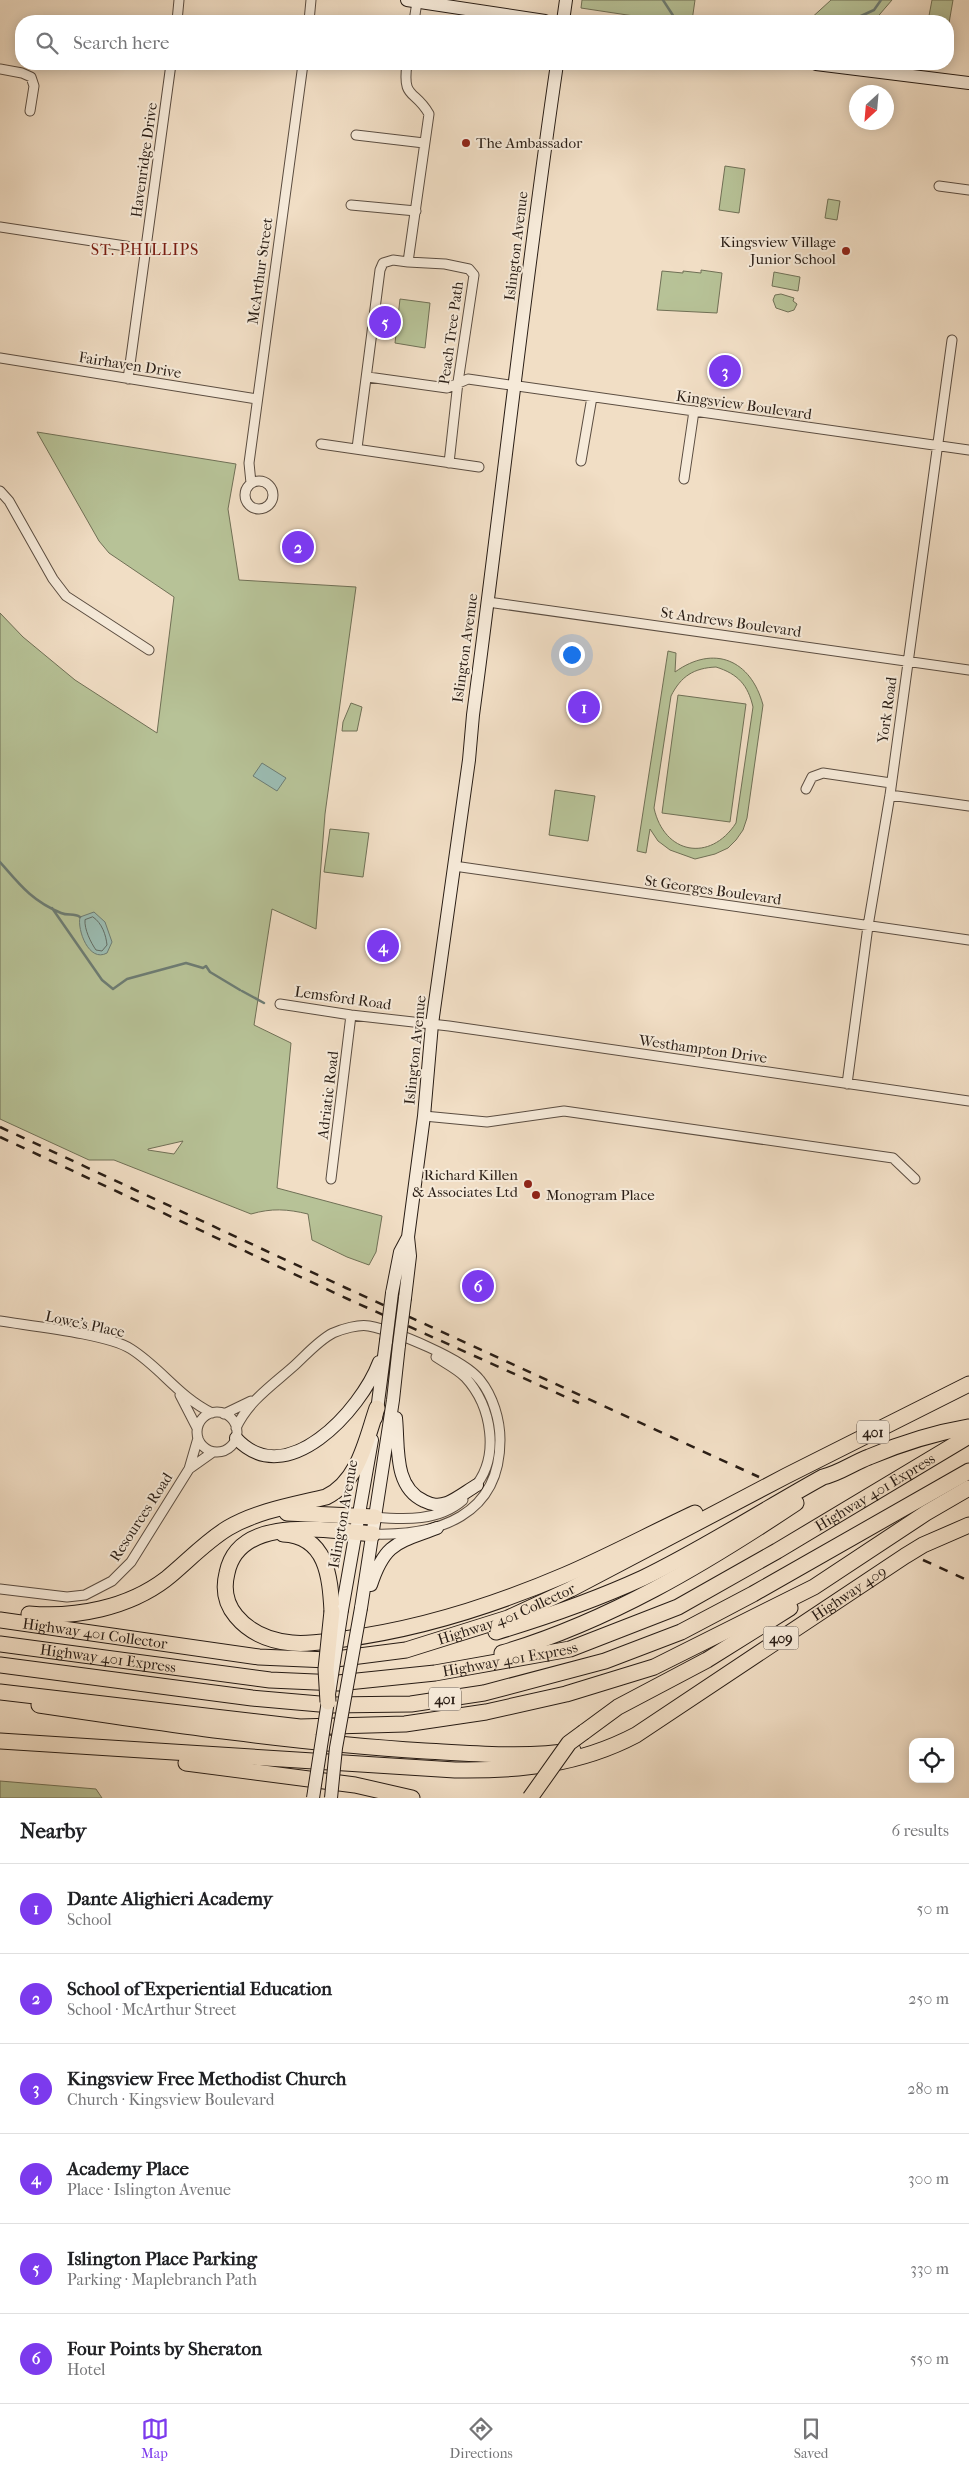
<!DOCTYPE html>
<html lang="en">
<head>
<meta charset="utf-8">
<style>
  body { margin:0; font-family:"IM FELL French Canon",serif; background:#f2f2f2; color:#202124 }
  .controls { position:absolute; right:15px; bottom:15px; display:grid; overflow:hidden; border-radius:10px; box-shadow:0 2px 12px #0003 }
  .controls button { width:45px; height:45px; display:grid; place-items:center; padding:0; border:0; border-bottom:1px solid #e0e0e0; background:#fff; color:#202124; font:25px sans-serif }
  .compass { position:absolute; left:849px; top:85px; width:45px; height:45px; border-radius:50%; background:#fff; box-shadow:0 2px 12px #0003; rotate:206deg }
  .you { position:absolute; left:571px; top:654px; width:18px; height:18px; margin:-12px; border:4px solid #fff; border-radius:50%; background:#1a73e8; box-shadow:0 0 0 8px #1a73e833 }
  .badge { display:grid; place-items:center; width:32px; height:32px; border-radius:50%; background:#7c3aed; color:#fff; font-size:16px; font-weight:700 }
  .pin { position:absolute; translate:-50% -50%; border:2px solid #fff; box-shadow:0 1px 5px #0006 }
  .list { margin:0; padding:0; list-style:none }
  h2 { display:flex; justify-content:space-between; align-items:center; height:65px; margin:0; padding:0 20px; font-size:21px }
  h2 small { font-size:16px; font-weight:400; color:#757577 }
  .list li { display:grid; grid-template-columns:32px 1fr auto; gap:15px; align-items:center; box-sizing:border-box; height:90px; padding:0 20px; border-top:1px solid #e0e0e0 }
  .list b { display:block; font-size:19px; white-space:nowrap }
  .list p { margin:0; font-size:16px; white-space:nowrap; color:#757577 }
  .list em { font-size:16px; font-style:normal; color:#757577 }
  .icon { flex:none; width:28px; height:28px; fill:none; stroke:currentColor; stroke-width:2; stroke-linecap:round; stroke-linejoin:round }
  .map { position:relative; flex:none; width:969px; height:1798px; overflow:hidden }
  .search { position:absolute; background:#fff; box-shadow:0 2px 12px #0003; left:15px; right:15px; top:15px; height:55px; display:flex; align-items:center; gap:12px; box-sizing:border-box; padding:0 18px; border-radius:20px; color:#757577; font-size:19px }
  .sheet { height:605px; background:#fff }
  nav { display:flex; justify-content:space-around; align-items:center; box-sizing:border-box; height:70px; border-top:1px solid #e0e0e0; background:#fff; font-size:14px; color:#757577 }
  nav a { display:grid; justify-items:center; gap:2px }
  nav .on { color:#7c3aed }
  .map>svg:first-child { display:block }
  .green { fill:#b7c297; stroke:#707056; fill-rule:evenodd }
  .water { fill:#9bbcb2; stroke:#6d7c73 }
  .lines { fill:none; stroke-linecap:round; stroke-linejoin:round }
  .shore { stroke:#626c64; stroke-width:1 }
  .stream { stroke:#6d7c73; stroke-width:2.5 }
  .street-casing { stroke:#5b4d41; stroke-width:11 }
  .secondary-casing { stroke:#291d15; stroke-width:14 }
  .highway-casing { stroke:#291d15; stroke-width:17 }
  .street { stroke:#f6ead9; stroke-width:9 }
  .secondary { stroke:#f6ead9; stroke-width:12 }
  .highway { stroke:#f1dec5; stroke-width:15 }
  .rail { stroke:#291d15; stroke-width:2.5; stroke-dasharray:9 9; stroke-linecap:butt }
  .secondary-bridge-casing { stroke:#291d15; stroke-width:14; stroke-linecap:butt }
  .highway-bridge-casing { stroke:#291d15; stroke-width:17; stroke-linecap:butt }
  .secondary-bridge { stroke:#f6ead9; stroke-width:12 }
  .highway-bridge { stroke:#f1dec5; stroke-width:15 }
  .poi-dot { fill:#8f2418; stroke:#f6ead9; stroke-width:2 }
  .labels { text-anchor:middle; stroke-width:4; stroke-linejoin:round; paint-order:stroke }
  .shield { fill:#f6ead9; stroke:#665a50; stroke-width:1 }
  .shield-label { font-size:14px; font-weight:bold; fill:#291d15 }
  .poi-label { font-size:15px; fill:#291d15; stroke:#f6ead9; text-anchor:start }
  .street-label { font-size:15px; fill:#291d15; stroke:#f6ead9 }
  .neighbourhood-label { font-size:16px; letter-spacing:1px; fill:#7a1f14; stroke:#f6ead9 }
</style>
</head>
<body>
<div class="map">
<svg width="969" height="1798" viewBox="0 0 969 1798">
  <rect width="100%" height="100%" fill="#f1dec5"/>
  <filter id="stains"><feTurbulence type="fractalNoise" baseFrequency=".004" numOctaves="4"/><feColorMatrix values="0 0 0 0 .2 0 0 0 0 .09 0 0 0 0 .02 0 0 0 .5 -.17"/></filter>
  <radialGradient id="worn" r=".72"><stop offset=".6" stop-color="#630" stop-opacity="0"/><stop offset="1" stop-color="#630" stop-opacity=".3"/></radialGradient>
  <!-- green -->
  <path class="green" d="M582,0H695L692,21H667L581,8Z
    M831,0H892L874,21H808Z
    M932,0H953L948,29V21H928Z
    M725,166L745,169L739,213L719,210Z
    M828,199L840,201L837,220L825,218Z
    M701,270L722,273L717,313L657,310L662,271L683,273V271L701,273Z
    M774,272L800,277L798,291L772,286Z
    M781,294L794,298L793,301L797,304L794,310L788,312L776,308L773,300L775,295Z
    M400,299L430,303L425,348L395,343Z
    M37,432L236,464L228,509L239,580L356,587L325,814L316,929L272,909L254,1025L291,1043L277,1188L382,1216L376,1252L369,1265L347,1257L312,1240L308,1214C287,1209 272,1208 251,1214L114,1160H89L0,1119V613L23,637L75,680L157,733L174,597L109,553L99,541ZM183,1141L174,1154L148,1150V1149Z
    M668,651L676,653L675,672C714,644 751,660 763,705L747,818L743,830L736,840L728,848L715,854L695,859L670,850L658,841L650,829L646,853L637,851ZM716,667C738,674 748,685 753,707L736,823C710,863 664,854 654,808L671,696C681,676 694,668 716,667Z
    M678,695L746,704L730,822L662,813Z
    M351,703L362,707L357,731H342L343,722Z
    M555,790L595,796L588,841L549,835Z
    M330,829L369,833L363,877L324,872Z
    M0,1781L96,1789L102,1798H0Z"/>
  <!-- water -->
  <path class="water" d="M262,763L286,778L277,791L253,776Z
    M94,912L105,922L112,942L107,953C89,963 77,930 80,917Z"/>
  <g class="lines">
    <!-- shore -->
    <path class="shore" d="M93,917C102,923 106,935 107,945L102,951L96,950C91,943 84,929 85,920Z"/>
    <!-- stream -->
    <path class="stream" d="M663,0L676,20
      M850,21L874,10L881,0
      M0,862C20,885 32,901 61,913C68,916 74,913 80,917
      M52,908L102,980L113,989L127,979L186,963L203,968L206,966L210,972L240,990
      M242,991L264,1003"/>
    <!-- street casing -->
    <g class="street-casing">
      <path id="street" d="M177,21L179,0
        M309,21L311,0
        M414,21L417,2
        M0,69L22,73L31,77L34,86L30,111
        M356,135L424,143
        M939,186L969,190
        M351,205L416,211
        M0,227L145,249
        M408,262L445,264L469,269L474,275L458,382L449,463
        M0,358L257,399
        M368,377L447,388L468,379L969,450
        M128,379L171,64
        M321,444L479,467
        M357,448L380,270L383,263L393,260L408,262L429,114C415,89 402,100 407,64
        M581,461L592,397
        M684,479L694,411
        M245 495a14 14 0 1 1 28 0a14 14 0 1 1-28 0Z
        M251,483L249,463L303,64
        M0,491L9,501L53,579L66,596L149,650
        M488,602L969,670
        M806,789L812,777L823,773L891,783
        M890,795L969,806
        M454,866L969,940
        M280,1004L351,1015L449,1026L969,1101
        M847,1084L868,926L890,795L952,340
        M424,1116L487,1122L564,1111L893,1158L915,1179
        M331,1179L351,1015
        M0,1321C31,1326 108,1334 131,1349C161,1368 179,1397 212,1413
        M436,1357C445,1363 457,1369 465,1377C492,1406 501,1458 473,1489
        M180,1395L197,1428
        M197 1432a20 20 0 1 1 40 0a20 20 0 1 1-40 0Z
        M224,1414L251,1401
        M236,1428C248,1401 274,1384 295,1365C306,1355 319,1340 333,1333C342,1329 359,1324 369,1326C395,1331 464,1359 480,1380C493,1396 500,1420 500,1440C500,1516 438,1536 373,1534
        M189,1469L213,1452
        M375,1517C405,1520 439,1521 463,1500
        M0,1589L67,1597L85,1595L112,1581L131,1562L189,1469L198,1438"/>
    </g>
    <!-- secondary casing -->
    <g class="secondary-casing">
      <path id="secondary" d="M407,0L545,21
        M563,21L566,0
        M816,64L969,83
        M392,1293L400,1252L408,1237
        M405,1298L410,1256L408,1237L424,1116L432,1024L469,760L473,715C502,498 525,281 557,64
        M376,1418L386,1341
        M396,1418C399,1446 393,1487 424,1501C432,1505 438,1506 447,1503C457,1499 467,1491 477,1485
        M236,1438C286,1493 361,1410 379,1362
        M371,1585C385,1542 398,1543 437,1528
        M361,1608L393,1400L399,1345
        M342,1610L372,1440"/>
    </g>
    <!-- highway casing -->
    <g class="highway-casing">
      <g id="highway">
        <path d="M287,1513L375,1517"/>
        <path d="M283,1534C327,1536 330,1577 332,1611"/>
        <path d="M373,1534C330,1531 239,1513 227,1573C223,1589 225,1603 236,1616C250,1633 270,1641 292,1643C309,1645 327,1641 344,1639C420,1629 495,1605 565,1575C609,1556 652,1533 695,1513"/>
        <path d="M29,1614C76,1618 128,1608 166,1579C187,1562 205,1542 228,1528C257,1511 293,1505 326,1497C359,1481 366,1440 377,1408"/>
        <path id="s1" d="M0,1620L259,1657L328,1660L406,1650L508,1618L571,1589L786,1476L969,1384"/>
        <path d="M496,1632C546,1617 595,1600 643,1578C705,1548 763,1510 823,1477C840,1473 853,1463 869,1457C902,1443 934,1433 969,1427"/>
        <path id="s2" d="M0,1644L270,1680L338,1683L435,1673L570,1649L678,1607L777,1551L969,1436"/>
        <path d="M502,1653C609,1621 703,1565 796,1503"/>
        <path d="M0,1665L252,1698L331,1705L411,1704L484,1693L605,1661L681,1632L753,1594L969,1471"/>
        <path d="M0,1692L300,1727L405,1724L486,1712L566,1694L654,1667L814,1587L926,1513L969,1488"/>
        <path d="M39,1705C167,1724 296,1743 425,1751C470,1753 529,1759 573,1750"/>
        <path d="M584,1732L618,1707L707,1660L790,1608"/>
        <path id="s3" d="M0,1741L455,1770C519,1771 579,1765 636,1735L905,1556L923,1545L969,1525"/>
        <path d="M186,1763L355,1785L412,1798"/>
      </g>
    </g>
    <!-- street -->
    <use href="#street" class="street"/>
    <!-- secondary -->
    <use href="#secondary" class="secondary"/>
    <!-- highway -->
    <use href="#highway" class="highway"/>
    <!-- rail -->
    <path class="rail" d="M0,1127L346,1288L759,1477
      M0,1137L350,1300L579,1403
      M923,1560L969,1581"/>
    <!-- secondary-bridge casing -->
    <g class="secondary-bridge-casing">
      <path id="secondary-bridge" d="M386,1341L392,1293
        M399,1345L405,1298
        M313,1798L342,1610
        M331,1798L336,1748L361,1608"/>
    </g>
    <!-- highway-bridge casing -->
    <g class="highway-bridge-casing">
      <path id="highway-bridge" d="M328,1702L326,1669L332,1611
        M530,1798L569,1743L584,1732"/>
    </g>
    <!-- secondary-bridge -->
    <use href="#secondary-bridge" class="secondary-bridge"/>
    <!-- highway-bridge -->
    <use href="#highway-bridge" class="highway-bridge"/>
  </g>
  <!-- markers -->
  <g class="poi-dot">
    <circle cx="466" cy="143" r="5"/>
    <circle cx="846" cy="251" r="5"/>
    <circle cx="528" cy="1184" r="5"/>
    <circle cx="536" cy="1195" r="5"/>
  </g>
  <g class="labels">
    <!-- shield labels -->
    <g class="shield">
      <rect x="857" y="1420.5" width="32" height="23" rx="4"/>
      <rect x="763.5" y="1626.5" width="35" height="23" rx="4"/>
      <rect x="429" y="1687.5" width="32" height="23" rx="4"/>
    </g>
    <g class="shield-label">
      <text x="873" y="1437">401</text>
      <text x="781" y="1643">409</text>
      <text x="445" y="1704">401</text>
    </g>
    <!-- poi labels -->
    <g class="poi-label">
      <text x="476" y="148">The Ambassador</text>
      <text x="836" y="247" text-anchor="end">Kingsview Village<tspan x="836" dy="17">Junior School</tspan></text>
      <text x="518" y="1180" text-anchor="end">Richard Killen<tspan x="518" dy="17">&amp; Associates Ltd</tspan></text>
      <text x="546" y="1200">Monogram Place</text>
    </g>
    <!-- street labels -->
    <g class="street-label">
      <text transform="translate(144 160) rotate(-82)" y="5">Havenridge Drive</text>
      <text transform="translate(516 246) rotate(-83)" y="5">Islington Avenue</text>
      <text transform="translate(260 271) rotate(-82)" y="5">McArthur Street</text>
      <text transform="translate(451 333) rotate(-82)" y="5">Peach Tree Path</text>
      <text transform="translate(130 365) rotate(9)" y="5">Fairhaven Drive</text>
      <text transform="translate(744 405) rotate(8)" y="5">Kingsview Boulevard</text>
      <text transform="translate(731 622) rotate(8)" y="5">St Andrews Boulevard</text>
      <text transform="translate(465 648) rotate(-82)" y="5">Islington Avenue</text>
      <text transform="translate(887 710) rotate(-82)" y="5">York Road</text>
      <text transform="translate(713 890) rotate(8)" y="5">St Georges Boulevard</text>
      <text transform="translate(343 998) rotate(8)" y="5">Lemsford Road</text>
      <text transform="translate(703 1049) rotate(8)" y="5">Westhampton Drive</text>
      <text transform="translate(415 1050) rotate(-84)" y="5">Islington Avenue</text>
      <text transform="translate(328 1095) rotate(-83)" y="5">Adriatic Road</text>
      <text transform="translate(85 1324) rotate(12)" y="5">Lowe's Place</text>
      <text dy="5" stroke="none"><textPath href="#s2" startOffset="919">Highway 401 Express</textPath></text>
      <text transform="translate(343 1514) rotate(-80)" y="5">Islington Avenue</text>
      <text transform="translate(141 1517) rotate(-57)" y="5">Resources Road</text>
      <text dy="5" stroke="none"><textPath href="#s3" startOffset="898">Highway 409</textPath></text>
      <text dy="5" stroke="none"><textPath href="#s1" startOffset="516">Highway 401 Collector</textPath></text>
      <text dy="5" stroke="none"><textPath href="#s1" startOffset="96">Highway 401 Collector</textPath></text>
      <text dy="5" stroke="none"><textPath href="#s2" startOffset="109">Highway 401 Express</textPath></text>
      <text dy="5" stroke="none"><textPath href="#s2" startOffset="514">Highway 401 Express</textPath></text>
    </g>
    <!-- neighbourhood labels -->
    <g class="neighbourhood-label">
      <text x="145" y="255">ST. PHILLIPS</text>
    </g>
  </g>
  <rect width="100%" height="100%" filter="url(#stains)"/>
  <rect width="100%" height="100%" fill="url(#worn)"/>
</svg>
<div class="controls">
<button><svg class="icon" aria-label="locate" viewBox="0 0 24 24"><circle cx="12" cy="12" r="6"/><path d="M12 2v4M12 18v4M2 12h4M18 12h4"/></svg></button>
</div>
<svg class="compass" viewBox="-18 -18 36 36"><path d="M0-13l5 13h-10z" fill="#e53935"/><path d="M0 13l5-13h-10z" fill="#757577"/></svg>
<div class="you"></div>
<div class="pin badge" style="left:584px;top:707px">1</div>
<div class="pin badge" style="left:298px;top:547px">2</div>
<div class="pin badge" style="left:725px;top:371px">3</div>
<div class="pin badge" style="left:383px;top:946px">4</div>
<div class="pin badge" style="left:385px;top:322px">5</div>
<div class="pin badge" style="left:478px;top:1286px">6</div>
<div class="search"><svg class="icon" aria-label="search" viewBox="0 0 24 24"><circle cx="10" cy="10" r="6"/><path d="M15 15l6 6"/></svg>Search here</div>
</div>
<section class="sheet">
<h2>Nearby<small>6 results</small></h2>
<ul class="list">
<li><span class="badge">1</span><div><b>Dante Alighieri Academy</b><p>School</p></div><em>50 m</em></li>
<li><span class="badge">2</span><div><b>School of Experiential Education</b><p>School · McArthur Street</p></div><em>250 m</em></li>
<li><span class="badge">3</span><div><b>Kingsview Free Methodist Church</b><p>Church · Kingsview Boulevard</p></div><em>280 m</em></li>
<li><span class="badge">4</span><div><b>Academy Place</b><p>Place · Islington Avenue</p></div><em>300 m</em></li>
<li><span class="badge">5</span><div><b>Islington Place Parking</b><p>Parking · Maplebranch Path</p></div><em>330 m</em></li>
<li><span class="badge">6</span><div><b>Four Points by Sheraton</b><p>Hotel</p></div><em>550 m</em></li>
</ul>
</section>
<nav>
<a class="on"><svg class="icon" aria-label="map" viewBox="0 0 24 24"><path d="M3 6l6-2 6 2 6-2v14l-6 2-6-2-6 2zM9 4v14M15 6v14"/></svg>Map</a>
<a><svg class="icon" aria-label="directions" viewBox="0 0 24 24"><path d="M12 3l9 9-9 9-9-9zM9 14v-3h6M13 9l2 2-2 2"/></svg>Directions</a>
<a><svg class="icon" aria-label="saved" viewBox="0 0 24 24"><path d="M7 4h10v16l-5-4-5 4z"/></svg>Saved</a>
</nav>
</body>
</html>
